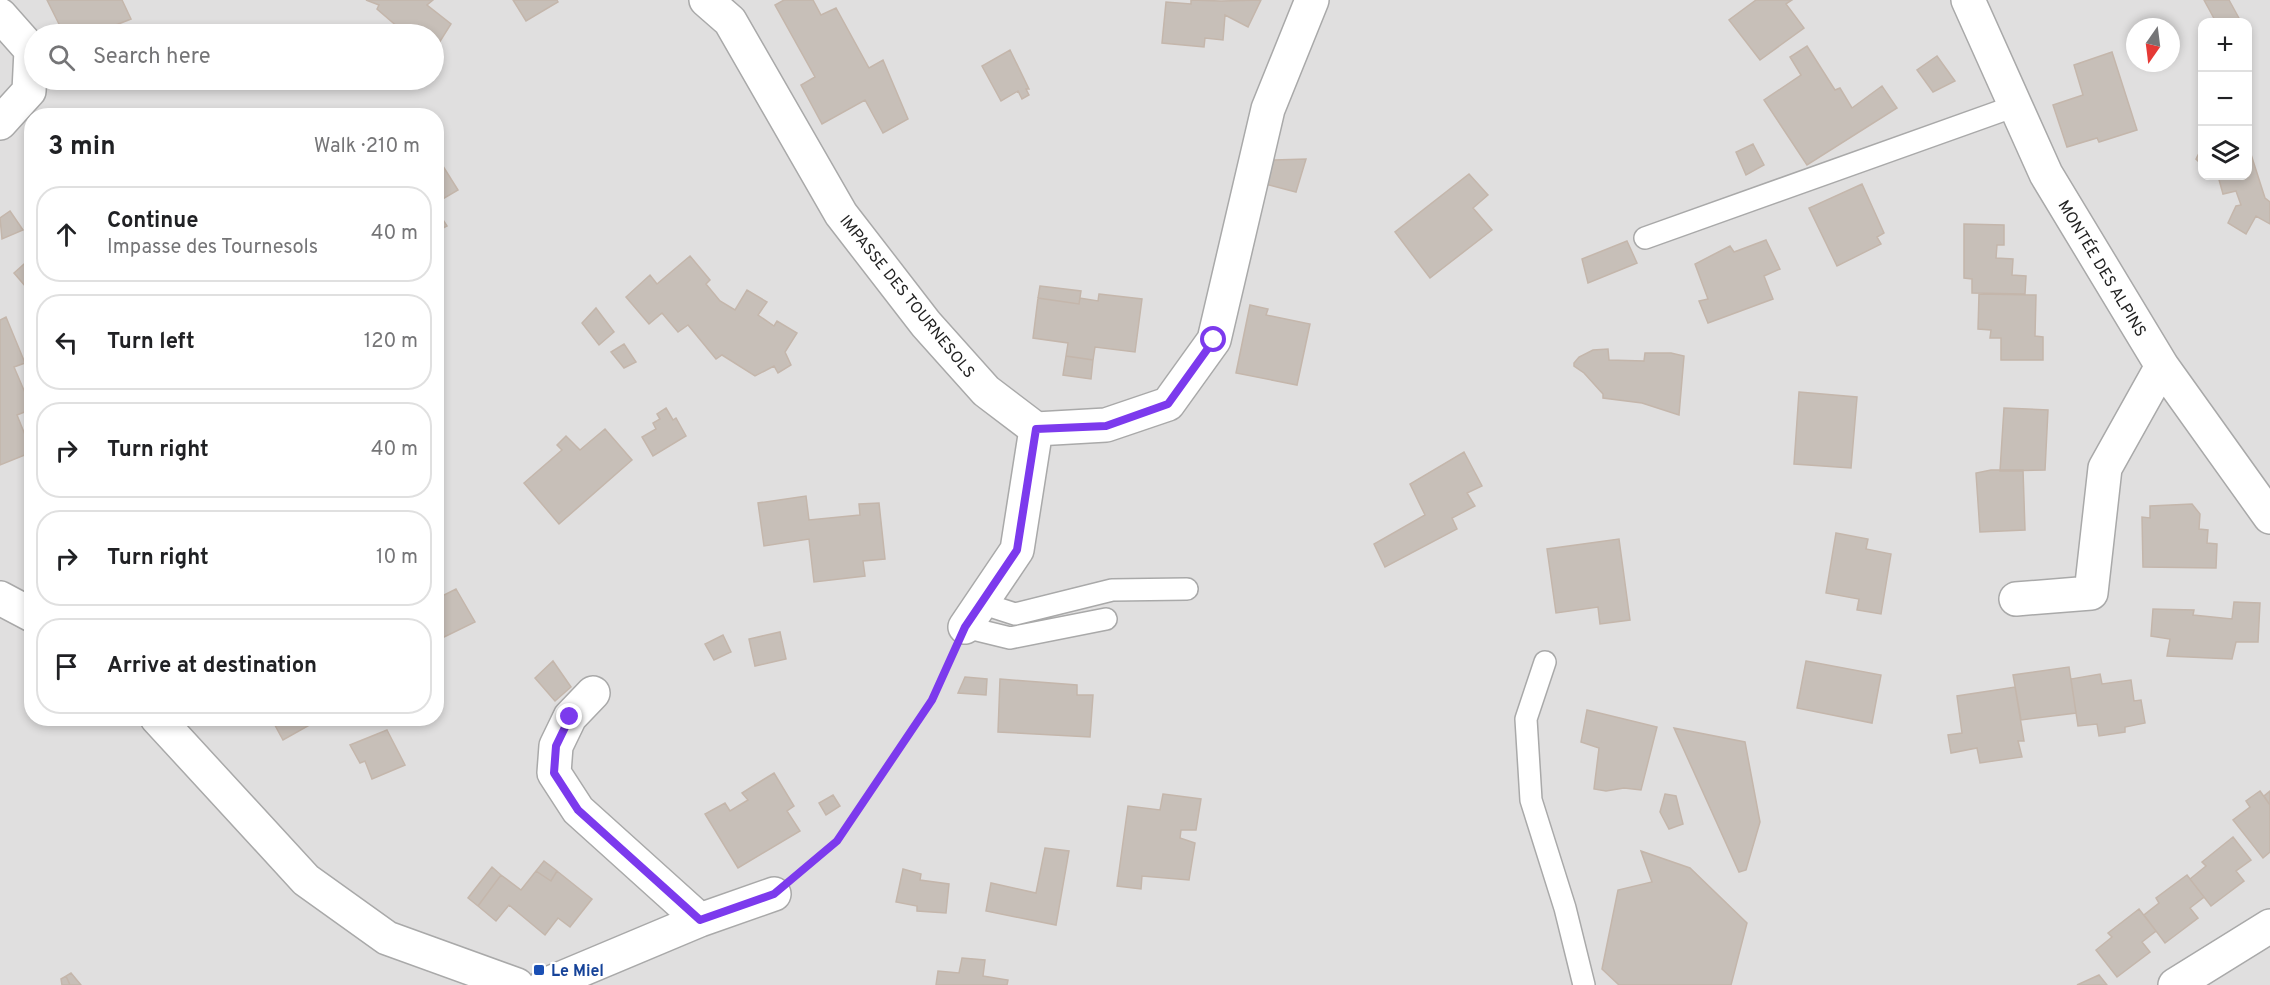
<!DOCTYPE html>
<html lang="en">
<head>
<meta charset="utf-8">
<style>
  body { margin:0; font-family:Overpass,sans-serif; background:#f6f6f6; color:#202124 }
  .controls { position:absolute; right:18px; top:18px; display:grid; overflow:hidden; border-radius:12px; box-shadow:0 3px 9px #0003 }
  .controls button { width:54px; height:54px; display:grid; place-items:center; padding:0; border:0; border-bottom:2px solid #e0e0e0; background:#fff; color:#202124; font:30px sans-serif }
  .compass { position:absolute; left:2126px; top:18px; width:54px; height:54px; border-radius:50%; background:#fff; box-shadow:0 3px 9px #0003; rotate:194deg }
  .stop { position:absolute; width:18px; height:18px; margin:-14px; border:4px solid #7c3aed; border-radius:50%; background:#fff }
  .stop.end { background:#7c3aed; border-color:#fff; box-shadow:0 2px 6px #0008 }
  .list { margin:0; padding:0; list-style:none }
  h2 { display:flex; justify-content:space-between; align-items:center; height:78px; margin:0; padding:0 24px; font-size:26px }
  h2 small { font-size:20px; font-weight:400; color:#757577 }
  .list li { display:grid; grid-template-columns:39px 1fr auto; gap:18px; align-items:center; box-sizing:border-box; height:96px; margin:0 12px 12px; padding:0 12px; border:2px solid #e0e0e0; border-radius:24px }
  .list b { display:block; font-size:22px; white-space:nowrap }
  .list p { margin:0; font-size:20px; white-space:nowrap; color:#757577 }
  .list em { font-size:20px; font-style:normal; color:#757577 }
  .icon { flex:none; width:33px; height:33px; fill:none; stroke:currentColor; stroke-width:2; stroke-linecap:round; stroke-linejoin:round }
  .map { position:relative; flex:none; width:2270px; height:985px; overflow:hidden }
  .search { position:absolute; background:#fff; box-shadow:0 3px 9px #0003; left:24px; top:24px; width:420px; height:66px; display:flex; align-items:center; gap:15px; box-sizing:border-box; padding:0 21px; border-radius:33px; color:#757577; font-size:22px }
  .panel { position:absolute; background:#fff; box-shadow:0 3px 9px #0003; left:24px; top:108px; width:420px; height:618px; border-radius:24px }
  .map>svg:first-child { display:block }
  .residential { fill:#e0dfdf; fill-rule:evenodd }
  .building { fill:#c7bfb8; stroke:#c4b6ab; stroke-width:1.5 }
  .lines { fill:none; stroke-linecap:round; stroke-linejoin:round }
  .lane-casing { stroke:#a9a9a9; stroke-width:24 }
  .street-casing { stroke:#a9a9a9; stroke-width:36 }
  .path { stroke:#fa8072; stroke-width:4; stroke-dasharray:3 3; stroke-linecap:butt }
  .lane { stroke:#fff; stroke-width:21 }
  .street { stroke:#fff; stroke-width:33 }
  .route { stroke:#7c3aed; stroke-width:8 }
  .transit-dot { fill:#1a4fb4; stroke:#fff; stroke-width:2 }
  .labels { text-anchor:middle; stroke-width:4.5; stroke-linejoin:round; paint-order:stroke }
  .street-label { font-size:16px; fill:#222; stroke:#fff }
  .transit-label { font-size:16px; font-weight:bold; fill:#164399; stroke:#fff; text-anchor:start }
</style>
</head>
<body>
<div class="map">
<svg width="2270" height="985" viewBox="0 0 2270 985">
  <rect width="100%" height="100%" fill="#f2efe9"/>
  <!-- residential -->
  <path class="residential" d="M0,0H2270V985H0ZM2202,22H2248V176H2202ZM2135,27H2171V63H2135ZM34,34H434V80H34ZM32,116H436V718H32Z"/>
  <!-- building -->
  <path class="building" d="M47,0H122L131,19L93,34H64Z
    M366,0H433L427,5L451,24L434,51V34H406L377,9L379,5Z
    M513,0H557L558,2L526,21Z
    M784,0H813L821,15L836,8L869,68L883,60L908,119L883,133L865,100L822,124L801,85L815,77L775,5Z
    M1191,0L1221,1L1261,0L1248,27L1225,15L1223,40L1205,38L1204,47L1162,43L1166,2L1191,4Z
    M1756,0H1792L1786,4L1804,28L1760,60L1729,20Z
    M2204,0H2229L2240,20L2235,22H2216Z
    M1807,46L1835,90L1840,88L1852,108L1882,86L1897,108L1807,165L1764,100L1801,75L1790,57Z
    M1010,50L1029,89H1026L1029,95L1022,99L1018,91L1001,101L982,66Z
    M2112,52L2137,130L2099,142L2097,138L2067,147L2053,105L2083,95L2074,65Z
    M1937,56L1955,81L1933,92L1917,70Z
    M1753,144L1764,165L1746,175L1736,152Z
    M2248,145L2265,198L2270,202V224L2256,216L2246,234L2228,223L2236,206L2241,205L2236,191L2223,194L2218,176H2248Z
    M2202,147V165L2196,159Z
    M436,155L458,190L436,203Z
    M1306,159L1296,192L1265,184L1274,160Z
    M1469,174L1488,195L1473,208L1492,230L1430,278L1395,232Z
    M1862,184L1884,233L1877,237L1881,244L1837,266L1809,208Z
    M436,209L447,226L436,232Z
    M10,211L23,230L2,239L0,218Z
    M1964,224L2004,225V245H1997L1996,258L2013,259L2012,275L2026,276L2025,294L1972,293V279L1964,278Z
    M1766,240L1780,269L1764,276L1773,299L1708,323L1699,301L1708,299L1695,264L1730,246L1734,252Z
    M1627,241L1637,263L1588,283L1582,259Z
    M690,256L710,280L706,284L720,301L735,310L747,290L767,302L758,315L774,326L777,321L797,333L785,352L791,365L778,373L774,366L755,376L722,355L716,359L688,325L678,332L662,313L649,324L626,297L650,275L657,284Z
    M32,257V294L14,273Z
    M1040,286L1081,291L1079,304L1038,298Z
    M1099,294L1142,299L1135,352L1095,347L1093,360L1066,356L1068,343L1033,338L1038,298L1079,304L1080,298L1098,301Z
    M1979,294L2036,295L2035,336L2043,337V360H2001V338H1990L1991,330L1978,329Z
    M1250,305L1268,309L1266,315L1310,324L1297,385L1236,373Z
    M596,308L614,332L599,345L582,323Z
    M6,317L25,363L14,367L32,409L17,415L32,452L0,465V320Z
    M624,344L636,362L624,368L611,352Z
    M1608,349L1609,360L1644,361L1645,353H1671L1684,356L1679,415L1642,403L1603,398V394L1584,373L1574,366V363L1579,357L1593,350Z
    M1066,356L1093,360L1091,379L1063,375Z
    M1799,392L1857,397L1851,468L1794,464Z
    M666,408L673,420L676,418L686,436L653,456L642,437L656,429L653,423L660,419L657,414Z
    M2004,408L2048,410L2045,470L2000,471Z
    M605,429L632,460L559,524L524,483L562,450L557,445L566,436L580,450Z
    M1464,452L1482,486L1467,493L1475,506L1452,518L1457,529L1385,567L1374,544L1425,515L1410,484Z
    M1991,470H2023L2025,530L1980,532L1976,473Z
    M806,496L809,520L860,515L859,504L879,503L885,559L863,561L865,576L814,582L809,539L764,546L758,503Z
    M2192,504L2200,514L2199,529L2208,530L2207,543L2217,544L2216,568L2143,567L2142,517L2150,518V506Z
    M1836,533L1868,539L1866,549L1891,554L1881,614L1857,610L1859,599L1826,593Z
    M1619,539L1630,620L1600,624L1598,607L1556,613L1547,549Z
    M456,589L475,622L438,640L436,637V599Z
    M2234,602L2260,603L2258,642H2236L2232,659L2167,656L2170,639L2151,636L2153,609L2194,610L2193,615L2232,619Z
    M780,632L786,659L755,666L749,639Z
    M723,635L731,652L714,660L705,644Z
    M553,661L571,687L555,701L535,678Z
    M1806,661L1881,675L1872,723L1797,708Z
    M2069,667L2076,713L2021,720L2013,675Z
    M2100,674L2102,684L2131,680L2134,701L2141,700L2145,723L2125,727V732L2099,736L2097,724L2078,726L2071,679Z
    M965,677L987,679L986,695L958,693Z
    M1000,679L1077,685V695H1093L1090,737L998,732Z
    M2015,687L2024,741H2018L2022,757L1980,763L1977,748L1951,753L1948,735L1962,733L1957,696Z
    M1587,710L1657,727L1641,790L1624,788L1606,791L1594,789L1599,748L1581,742Z
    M271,718H313L315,722L283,740Z
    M1674,728L1745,742L1760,822L1746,870L1739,872Z
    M387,730L405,765L372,779L365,761L360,763L350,745Z
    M774,773L794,806L787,811L800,831L738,868L705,814L725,803L730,811L748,800L742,793Z
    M2260,791L2270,805V852L2263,858L2233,820L2250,807L2246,801Z
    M2270,791V805L2264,796Z
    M1163,794L1201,799L1196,830H1181L1180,838L1195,843L1189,880L1142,876L1141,889L1117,886L1128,806L1160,810Z
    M1665,794L1676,796L1683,824L1669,829L1660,812Z
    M833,795L840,806L826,815L819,803Z
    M2233,837L2251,860L2236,871L2244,881L2211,906L2190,879L2206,866L2202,862Z
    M1045,848L1069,851L1056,925L986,911L991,883L1036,893Z
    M1641,851L1690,868L1747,923L1731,985H1619L1602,969L1618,890L1652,882Z
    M544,861L557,871L551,881L536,871Z
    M492,867L501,875L478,906L468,898Z
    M903,869L921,874L920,880L949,884L946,913L917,911V906L896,902Z
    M536,871L551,881L557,871L592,899L570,927L558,918L545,935L509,905L496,921L478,906L501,875L521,890Z
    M2187,875L2204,897L2190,908L2198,918L2165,943L2144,915L2159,903L2156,898Z
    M2139,909L2156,931L2142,942L2150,952L2117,977L2096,950L2112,937L2108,933Z
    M962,958L985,960L983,976L1008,980L1007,985H936L938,971L959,973Z
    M71,973L81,985H70L66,976Z
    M2099,975L2107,985H2077Z
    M66,976L70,985H62L61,979Z"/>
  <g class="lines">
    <!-- lane casing -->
    <g class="lane-casing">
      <path id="lane" d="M1645,238L2015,106
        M981,603L1015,614L1112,590L1187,589
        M965,627L1010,638L1106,619
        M1545,662L1526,719L1531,800L1565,908L1584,985"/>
    </g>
    <!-- street casing -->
    <g class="street-casing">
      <path id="street" d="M706,0L730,21L841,214L926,324L986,391L1036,429L1106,425L1168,404L1214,340L1268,109L1312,0
        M1968,0L2046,174L2162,366L2270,517
        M0,15L31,50L29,91L0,123
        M0,598L32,615
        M2016,599L2091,593L2105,468L2162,366
        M965,627L1017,550L1036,429
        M157,718L306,880L387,938L517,985
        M700,920L774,894
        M545,985L700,920L578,810L554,773L556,746L570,717L593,693
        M2175,985L2270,926"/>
    </g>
    <!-- path -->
    <path class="path" d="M799,872L837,841L932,700L951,657"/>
    <!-- lane -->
    <use href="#lane" class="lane"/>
    <!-- street -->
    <use href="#street" class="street"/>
  </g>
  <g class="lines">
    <!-- route -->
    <path class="route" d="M570,717L556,746L554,773L578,810L700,920L774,894L837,841L932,700L965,627L1017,550L1036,429L1106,426L1168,404L1214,340"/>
  </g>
  <!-- markers -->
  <rect class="transit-dot" x="533" y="964" width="12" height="12" rx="3"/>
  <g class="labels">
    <!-- street labels -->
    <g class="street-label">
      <text transform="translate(2103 268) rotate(59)" y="6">MONTÉE DES ALPINS</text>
      <text transform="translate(908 296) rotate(51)" y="6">IMPASSE DES TOURNESOLS</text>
    </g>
    <!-- transit labels -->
    <g class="transit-label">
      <text x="551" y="976">Le Miel</text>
    </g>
  </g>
</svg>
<div class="controls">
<button>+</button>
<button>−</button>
<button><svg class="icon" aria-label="layers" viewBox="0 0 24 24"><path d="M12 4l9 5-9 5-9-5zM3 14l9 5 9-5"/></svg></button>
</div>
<svg class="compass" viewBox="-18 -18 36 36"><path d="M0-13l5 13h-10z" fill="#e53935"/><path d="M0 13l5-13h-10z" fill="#757577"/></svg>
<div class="stop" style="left:1214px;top:340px"></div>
<div class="stop end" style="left:570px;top:717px"></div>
<div class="search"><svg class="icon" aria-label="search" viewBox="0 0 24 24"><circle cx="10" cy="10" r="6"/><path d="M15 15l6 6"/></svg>Search here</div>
<section class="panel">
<h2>3 min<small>Walk · 210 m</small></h2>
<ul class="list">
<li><svg class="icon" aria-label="ahead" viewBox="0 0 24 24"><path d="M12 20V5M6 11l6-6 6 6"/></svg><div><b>Continue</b><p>Impasse des Tournesols</p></div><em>40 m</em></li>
<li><svg class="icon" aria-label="left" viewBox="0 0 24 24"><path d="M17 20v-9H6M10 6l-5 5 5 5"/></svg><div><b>Turn left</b></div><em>120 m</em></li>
<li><svg class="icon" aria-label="right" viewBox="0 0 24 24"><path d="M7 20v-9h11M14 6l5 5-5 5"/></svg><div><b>Turn right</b></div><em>40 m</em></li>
<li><svg class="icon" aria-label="right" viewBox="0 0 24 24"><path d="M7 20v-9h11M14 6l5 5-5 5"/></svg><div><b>Turn right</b></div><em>10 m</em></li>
<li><svg class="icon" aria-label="arrive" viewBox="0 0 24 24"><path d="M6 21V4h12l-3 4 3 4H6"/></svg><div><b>Arrive at destination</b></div></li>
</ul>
</section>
</div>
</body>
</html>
